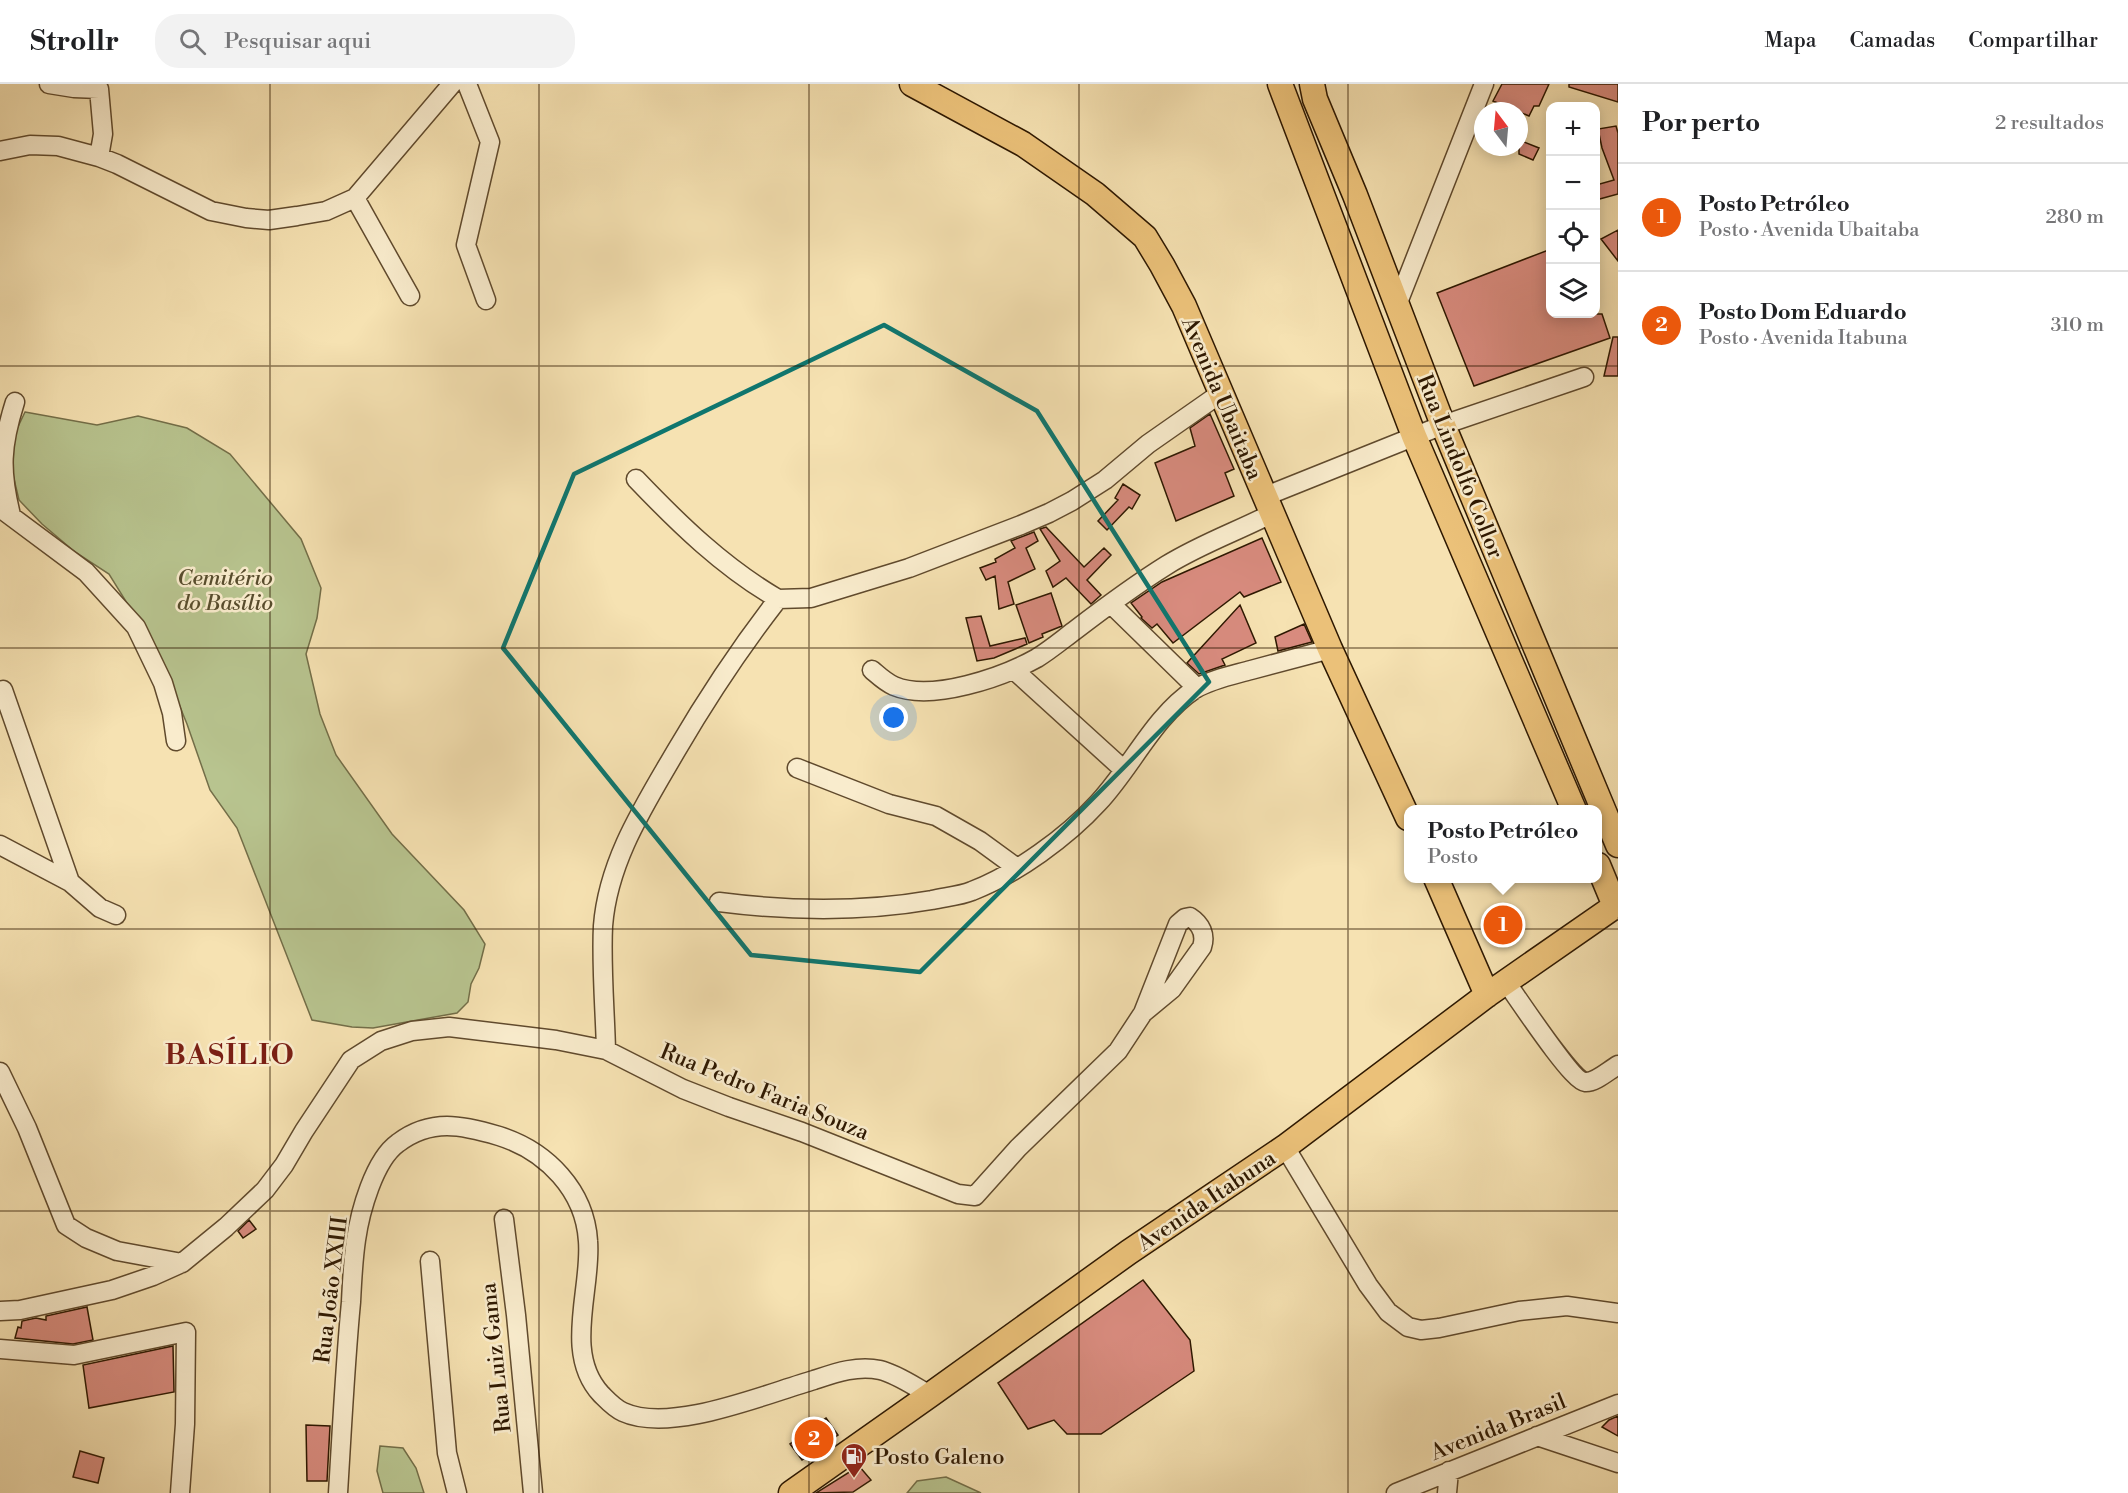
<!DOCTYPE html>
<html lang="pt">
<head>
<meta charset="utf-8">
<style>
  body { margin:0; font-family:"Libre Bodoni",serif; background:#f2f2f2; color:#202124 }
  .controls { position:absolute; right:18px; top:18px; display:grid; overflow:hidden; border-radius:12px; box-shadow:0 3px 15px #0003 }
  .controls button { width:54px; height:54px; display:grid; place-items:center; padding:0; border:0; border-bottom:2px solid #e0e0e0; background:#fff; color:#202124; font:30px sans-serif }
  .compass { position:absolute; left:1474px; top:18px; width:54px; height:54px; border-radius:50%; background:#fff; box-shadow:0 3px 15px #0003; rotate:344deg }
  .you { position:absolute; left:894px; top:634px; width:21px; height:21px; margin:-15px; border:4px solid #fff; border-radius:50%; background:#1a73e8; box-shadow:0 0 0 9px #1a73e833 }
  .badge { display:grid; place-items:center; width:39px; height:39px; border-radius:50%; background:#ea580c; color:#fff; font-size:20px; font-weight:700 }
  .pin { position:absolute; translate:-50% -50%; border:3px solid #fff; box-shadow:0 2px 6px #0006 }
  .popup { position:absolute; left:1404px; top:721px; width:198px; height:78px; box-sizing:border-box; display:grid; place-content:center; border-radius:12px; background:#fff; filter:drop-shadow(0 2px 4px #0005); font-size:20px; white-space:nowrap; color:#757577 }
  .popup b { font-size:22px; color:#202124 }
  .popup::after { content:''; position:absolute; left:50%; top:100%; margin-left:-12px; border:12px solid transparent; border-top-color:#fff }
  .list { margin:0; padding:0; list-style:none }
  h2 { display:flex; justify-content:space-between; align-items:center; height:78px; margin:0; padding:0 24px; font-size:26px }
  h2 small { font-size:20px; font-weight:400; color:#757577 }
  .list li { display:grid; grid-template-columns:39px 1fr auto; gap:18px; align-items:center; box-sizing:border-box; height:108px; padding:0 24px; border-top:2px solid #e0e0e0 }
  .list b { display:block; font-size:22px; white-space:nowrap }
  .list p { margin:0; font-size:20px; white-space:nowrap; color:#757577 }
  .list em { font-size:20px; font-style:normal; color:#757577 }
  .icon { flex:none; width:33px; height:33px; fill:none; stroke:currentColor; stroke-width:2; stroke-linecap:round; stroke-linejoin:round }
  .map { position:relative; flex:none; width:1618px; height:1409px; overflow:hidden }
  header { display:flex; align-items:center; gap:36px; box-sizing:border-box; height:84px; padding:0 30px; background:#fff; border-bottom:2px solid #e0e0e0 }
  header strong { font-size:28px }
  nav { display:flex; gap:33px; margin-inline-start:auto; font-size:21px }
  .search { width:420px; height:54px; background:#f2f2f2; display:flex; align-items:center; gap:15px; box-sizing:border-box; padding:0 21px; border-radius:24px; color:#757577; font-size:22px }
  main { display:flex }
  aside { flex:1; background:#fff }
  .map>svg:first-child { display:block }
  .green { fill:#b8c48f; stroke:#736e48; stroke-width:1.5 }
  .building { fill:#d88b7e; stroke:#2e1801; stroke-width:1.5 }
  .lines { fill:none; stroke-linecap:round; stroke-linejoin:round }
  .minor-casing { stroke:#604a2d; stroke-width:21 }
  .major-casing { stroke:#2e1801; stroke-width:27 }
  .minor { stroke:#f9eccd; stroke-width:18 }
  .major { stroke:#ebc179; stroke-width:24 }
  .marked { fill:none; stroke:#0f766e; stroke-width:4.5; stroke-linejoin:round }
  .grid { fill:none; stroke:#2e1801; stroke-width:1.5; stroke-opacity:0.55 }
  .labels { text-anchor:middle; stroke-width:5; stroke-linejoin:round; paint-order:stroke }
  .street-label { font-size:22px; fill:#2e1801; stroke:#f9eccd }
  .park-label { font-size:22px; font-style:italic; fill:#574c2c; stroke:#f9eccd }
  .poi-label { font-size:22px; fill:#2e1801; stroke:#f9eccd; text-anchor:start }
  .district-label { font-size:28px; font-weight:bold; letter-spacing:1.5px; fill:#7a1f14; stroke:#f9eccd }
</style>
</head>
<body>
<header>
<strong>Strollr</strong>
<div class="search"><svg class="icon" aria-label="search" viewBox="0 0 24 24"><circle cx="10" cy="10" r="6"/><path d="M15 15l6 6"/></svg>Pesquisar aqui</div>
<nav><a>Mapa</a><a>Camadas</a><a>Compartilhar</a></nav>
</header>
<main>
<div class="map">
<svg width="1618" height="1409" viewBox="0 0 1618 1409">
  <rect width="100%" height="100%" fill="#f6e2b2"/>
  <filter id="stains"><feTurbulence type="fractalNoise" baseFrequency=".00333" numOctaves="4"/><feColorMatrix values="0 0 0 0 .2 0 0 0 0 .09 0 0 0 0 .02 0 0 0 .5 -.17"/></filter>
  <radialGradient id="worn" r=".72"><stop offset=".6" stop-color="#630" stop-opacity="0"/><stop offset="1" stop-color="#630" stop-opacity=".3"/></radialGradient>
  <!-- green -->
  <path class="green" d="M25,328L97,341L138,332L187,344L230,370L301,455L321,504L317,534L306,570L320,630L336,671L392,750L464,826L485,860L479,884L471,900L468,918L457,929L373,944L352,943L312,936L237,744L210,706L187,640L158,569L109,490L75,468L42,440L19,416L9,374L15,349Z
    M380,1362L403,1364L416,1384L424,1409H383L377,1387Z
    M946,1393L981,1409H907L917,1397Z"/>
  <!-- building -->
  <path class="building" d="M1502,0H1549L1539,22H1534L1529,32L1493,17Z
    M1569,0H1618V18L1569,3Z
    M1616,42L1618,49V110L1596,116V101L1614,96L1602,64L1598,45Z
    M1519,56L1539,64L1533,76L1519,70Z
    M1618,146V177L1601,155Z
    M1551,165V230H1602L1610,254L1474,302L1437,209Z
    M1613,253H1618V292H1604Z
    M1210,330L1234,385L1225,389L1234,412L1176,437L1155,379L1195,362L1190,344Z
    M1123,400L1140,411L1132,425L1129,423L1107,446L1098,437L1118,416L1115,414Z
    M1046,443L1084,483L1104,464L1111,471L1087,496L1101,511L1091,520L1066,494L1053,503L1046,487L1060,477L1040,445Z
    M1034,448L1038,457L1026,464L1035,485L1008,498L1014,520L999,525L995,492L986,496L980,484L996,478L995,475L1015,464L1011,457Z
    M1262,454L1281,498L1244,513L1240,508L1173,559L1157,540L1152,544L1141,534L1142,533L1131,519L1162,498Z
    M1051,509L1062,542L1042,550L1043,553L1029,559L1016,521Z
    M1240,521L1256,559L1222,575L1225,581L1199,590L1187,579Z
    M981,532L990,562L1025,554L1027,560L994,574L977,577L966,534Z
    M1304,540L1312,558L1278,567L1275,553Z
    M249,1136L256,1145L243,1154L238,1147Z
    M1143,1196L1190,1256L1194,1287L1101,1350H1067L1054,1336L1028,1345L998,1299Z
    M87,1223L93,1256L73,1260L15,1254L18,1243L21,1244L22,1237L36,1234L46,1236V1232Z
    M173,1262L174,1308L89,1324L83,1281Z
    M1618,1332V1352L1602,1343L1609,1336Z
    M826,1334L838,1351L802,1376L790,1360Z
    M306,1341L330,1342L327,1397H307Z
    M80,1367L104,1374L98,1399L73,1393Z
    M859,1382L871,1396L853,1408L816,1409Z"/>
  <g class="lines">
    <!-- minor casing -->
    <g class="minor-casing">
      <path id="minor" d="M49,0L74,4L99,5L103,50L99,73
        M467,0L490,58L466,161L486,216
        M0,67L30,61L58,62L99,73L117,80L211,127L246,134L269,136L297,132L326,127L355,114L452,0
        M355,114L410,212
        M1397,221L1484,0
        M636,395C679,440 723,483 778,515
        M1266,412L1443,341L1584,293
        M0,424L86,488L136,543L163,599L172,629L176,657
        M11,431C0,387 1,362 15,318
        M1111,520L1197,604
        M872,586C879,592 885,598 894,602C932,618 1003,593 1037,574C1050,566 1062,556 1074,547C1104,524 1135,501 1167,481C1201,460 1238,447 1273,429
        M1014,586L1124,686
        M3,606L70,798
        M797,684L889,720L936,732L980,757L1017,784
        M0,761L70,798L100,824L116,831
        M719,818C789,827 863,828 932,816C945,813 960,812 972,807C1016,790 1067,753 1098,719C1132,683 1153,633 1195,605C1212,595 1233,591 1251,586C1278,579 1304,572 1330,565
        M1506,898C1517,913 1572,997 1585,998C1595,999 1609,986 1618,981
        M606,966C605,927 601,881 603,842C608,777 644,722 676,667C707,614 740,564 778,515L811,514L909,484L1021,441L1049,429L1072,417L1105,396L1148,360L1221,309
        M0,988L27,1044L66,1141L86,1154L117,1167L182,1179
        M1285,1063L1368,1201L1388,1228L1408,1243L1421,1246L1439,1244L1519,1227L1567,1222L1618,1229
        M504,1135L516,1231L533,1409
        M430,1177L447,1369L457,1409
        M0,1227L20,1226L112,1206L153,1192L182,1179L226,1143L265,1106L284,1081L304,1047L351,976L381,957L412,947L449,943L556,956L606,966L683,1005L729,1023L802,1048L958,1110L975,1112L1018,1064L1118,967L1143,929L1178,840L1185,834L1190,833C1201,840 1206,851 1202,863L1172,905L1143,929
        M0,1265L74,1271L186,1248L185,1340L180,1409
        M1537,1352L1618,1379
        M338,1409C342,1345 345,1281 351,1218C352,1197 353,1176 356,1156C360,1128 374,1076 398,1059C431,1034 462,1041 499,1052C547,1067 585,1107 588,1157C592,1205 563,1269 601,1310C608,1317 614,1324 623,1328C671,1350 765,1310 814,1296C835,1289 857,1281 880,1286C897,1290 915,1303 930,1311
        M1396,1409L1618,1320
        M1447,1409L1449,1387"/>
    </g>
    <!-- major casing -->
    <g class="major-casing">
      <path id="major" d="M912,0L1023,60L1095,110L1145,153L1162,181L1184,222L1330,565L1408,734
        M1280,0L1414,352L1574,726
        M1312,0L1315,15L1355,111L1443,341L1618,761
        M1598,781L1615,822
        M1436,794L1487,911
        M791,1409L930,1311L1129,1168L1285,1063L1487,911L1618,820"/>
    </g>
    <!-- minor -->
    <use href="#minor" class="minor"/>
    <!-- major -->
    <use href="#major" class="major"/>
  </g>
  <!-- marked area -->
  <path class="marked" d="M884,241L1037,327L1209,598L920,888L751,871L503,564L574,390Z"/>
  <!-- grid -->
  <path class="grid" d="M270,0V1409M539,0V1409M809,0V1409M1079,0V1409M1348,0V1409M0,282H1618M0,564H1618M0,845H1618M0,1127H1618"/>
  <!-- icons -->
  <defs>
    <g id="fuel-pin" transform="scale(1.35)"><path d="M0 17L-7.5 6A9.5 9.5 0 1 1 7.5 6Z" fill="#8f2418" stroke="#f9eccd"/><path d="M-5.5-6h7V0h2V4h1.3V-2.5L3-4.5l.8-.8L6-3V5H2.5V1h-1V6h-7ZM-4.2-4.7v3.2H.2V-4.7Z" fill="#fff"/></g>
  </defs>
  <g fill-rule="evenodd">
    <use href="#fuel-pin" x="854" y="1372"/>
  </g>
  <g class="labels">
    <!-- street labels -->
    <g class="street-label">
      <text transform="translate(1223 314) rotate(67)" y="8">Avenida Ubaitaba</text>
      <text transform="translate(1461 382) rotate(68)" y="8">Rua Lindolfo Collor</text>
      <text transform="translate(765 1007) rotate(22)" y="8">Rua Pedro Faria Souza</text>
      <text transform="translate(1206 1116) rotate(-34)" y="8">Avenida Itabuna</text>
      <text transform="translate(330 1206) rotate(-83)" y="8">Rua João XXIII</text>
      <text transform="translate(495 1274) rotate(-96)" y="8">Rua Luiz Gama</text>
      <text transform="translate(1498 1342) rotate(-22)" y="8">Avenida Brasil</text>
    </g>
    <!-- park labels -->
    <g class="park-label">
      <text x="225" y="501">Cemitério<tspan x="225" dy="25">do Basílio</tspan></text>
    </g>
    <!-- poi labels -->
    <g class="poi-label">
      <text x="874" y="1380">Posto Galeno</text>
    </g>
    <!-- district labels -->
    <g class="district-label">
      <text x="230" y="980">BASÍLIO</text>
    </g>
  </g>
  <rect width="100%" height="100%" filter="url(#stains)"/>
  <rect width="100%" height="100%" fill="url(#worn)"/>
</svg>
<div class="controls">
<button>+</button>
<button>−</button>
<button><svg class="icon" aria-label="locate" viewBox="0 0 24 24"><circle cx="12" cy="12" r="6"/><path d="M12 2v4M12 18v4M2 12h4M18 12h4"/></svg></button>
<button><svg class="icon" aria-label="layers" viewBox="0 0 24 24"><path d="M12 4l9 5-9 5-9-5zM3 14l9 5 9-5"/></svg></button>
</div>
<svg class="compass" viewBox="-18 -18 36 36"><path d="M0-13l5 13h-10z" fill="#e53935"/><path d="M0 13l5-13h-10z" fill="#757577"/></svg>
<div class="you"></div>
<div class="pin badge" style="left:1503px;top:841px">1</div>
<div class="popup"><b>Posto Petróleo</b>Posto</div>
<div class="pin badge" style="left:814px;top:1355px">2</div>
</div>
<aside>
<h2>Por perto<small>2 resultados</small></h2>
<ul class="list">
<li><span class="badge">1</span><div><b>Posto Petróleo</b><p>Posto · Avenida Ubaitaba</p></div><em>280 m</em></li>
<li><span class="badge">2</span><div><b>Posto Dom Eduardo</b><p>Posto · Avenida Itabuna</p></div><em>310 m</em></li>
</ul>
</aside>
</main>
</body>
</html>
